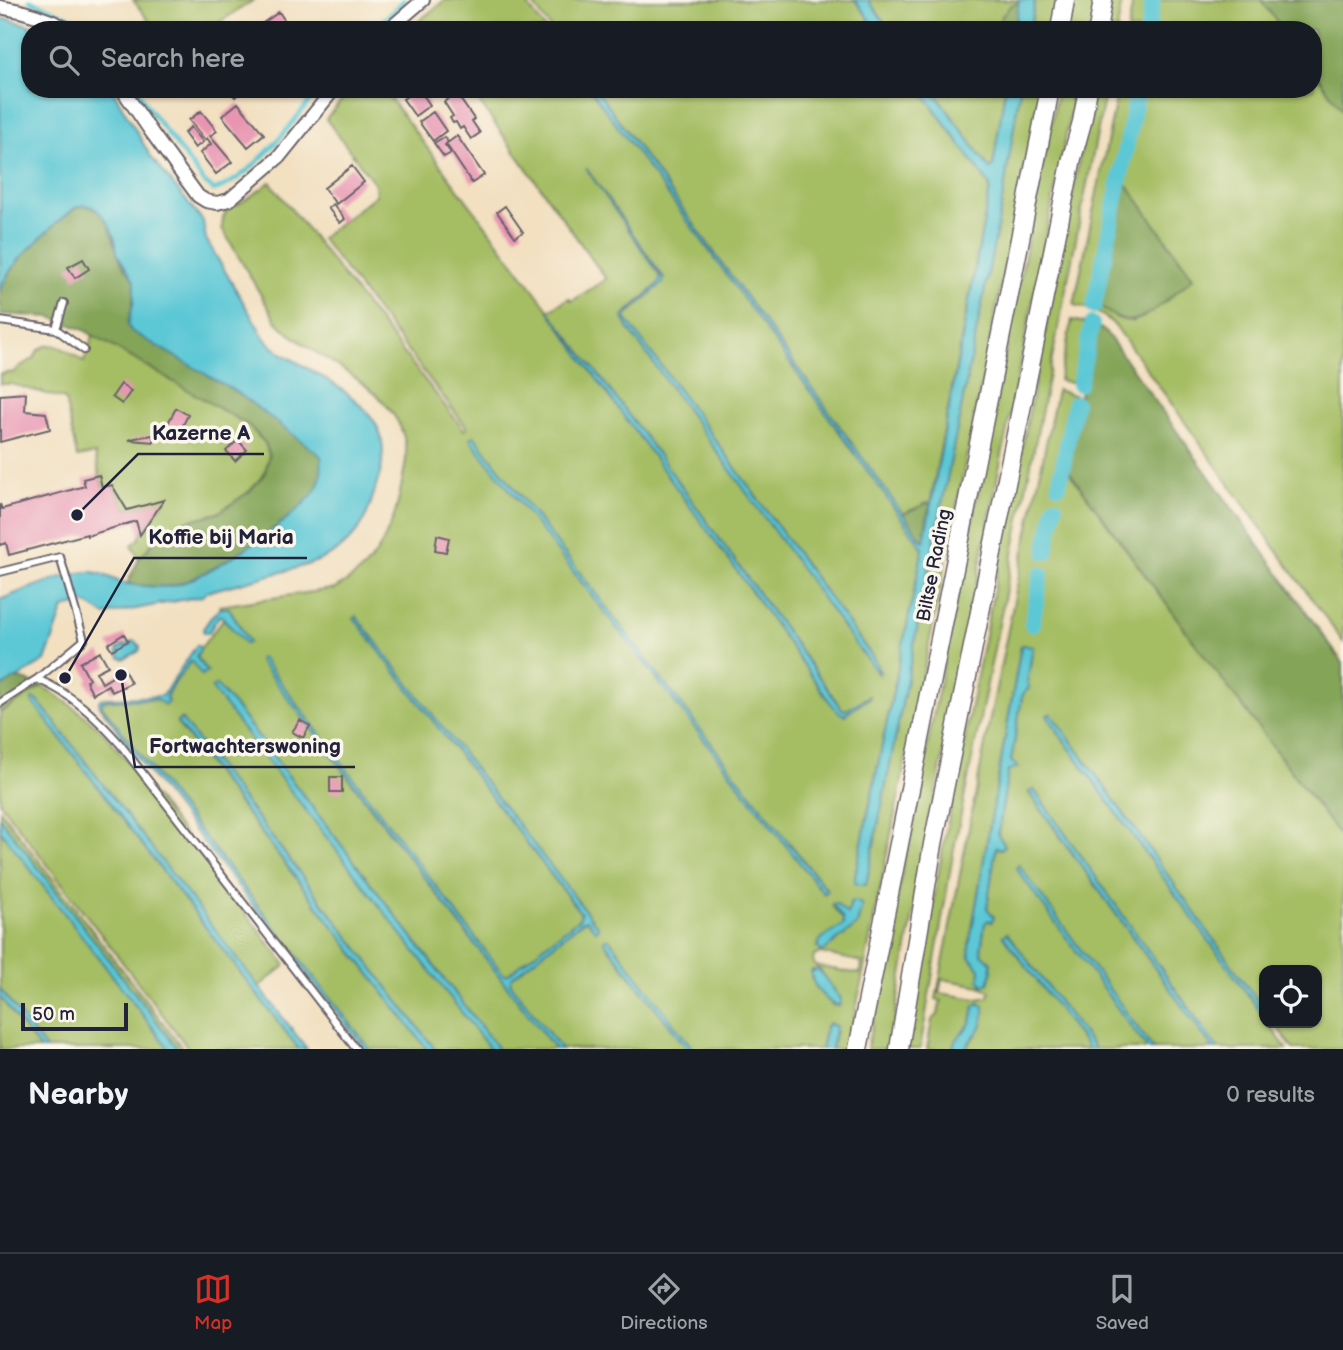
<!DOCTYPE html>
<html lang="en">
<head>
<meta charset="utf-8">
<style>
  body { margin:0; font-family:"Balsamiq Sans",sans-serif; background:#242831; color:#f1f3f6 }
  .controls { position:absolute; right:21px; bottom:21px; display:grid; overflow:hidden; border-radius:14px; box-shadow:0 2px 5px #0004 }
  .controls button { width:63px; height:63px; display:grid; place-items:center; padding:0; border:0; border-bottom:2px solid #363941; background:#171b24; color:#f1f3f6; font:35px sans-serif }
  .scale { position:absolute; left:21px; bottom:18px; width:107px; box-sizing:border-box; padding-left:7px; border:4px solid #22223b; border-top:0; font-size:19px; line-height:24px; white-space:nowrap; color:#22223b; -webkit-text-stroke:5px #fbf7ec; paint-order:stroke }
  .list { margin:0; padding:0; list-style:none }
  h2 { display:flex; justify-content:space-between; align-items:center; height:91px; margin:0; padding:0 28px; font-size:30px }
  h2 small { font-size:23px; font-weight:400; color:#9ea1a6 }
  .icon { flex:none; width:38px; height:38px; fill:none; stroke:currentColor; stroke-width:2; stroke-linecap:round; stroke-linejoin:round }
  .map { position:relative; flex:none; width:1343px; height:1049px; overflow:hidden }
  .search { position:absolute; background:#171b24; box-shadow:0 2px 5px #0004; left:21px; right:21px; top:21px; height:77px; display:flex; align-items:center; gap:18px; box-sizing:border-box; padding:0 24px; border-radius:28px; color:#9ea1a6; font-size:26px }
  .sheet { height:203px; background:#171b24 }
  nav { display:flex; justify-content:space-around; align-items:center; box-sizing:border-box; height:98px; border-top:2px solid #363941; background:#171b24; font-size:19px; color:#9ea1a6 }
  nav a { display:grid; justify-items:center; gap:4px }
  nav .on { color:#d93025 }
  .map>svg:first-child { display:block }
  .green { fill:#a5bd63; stroke:#64704f; stroke-width:2; fill-rule:evenodd }
  .forest { fill:#84a459; stroke:#53634a; stroke-width:2 }
  .water { fill:#5bc7d5; stroke:#3e7488; stroke-width:2 }
  .lines { fill:none; stroke-linecap:round; stroke-linejoin:round }
  .stream { stroke:#5bc7d5; stroke-width:4.5 }
  .canal { stroke:#5bc7d5; stroke-width:16 }
  .building { fill:#e895b2 }
  .lane-casing { stroke:#6b646a; stroke-width:10 }
  .street-casing { stroke:#6b646a; stroke-width:16 }
  .secondary-casing { stroke:#6b646a; stroke-width:21 }
  .lane { stroke:#fff; stroke-width:6 }
  .street { stroke:#fff; stroke-width:12 }
  .secondary { stroke:#fff; stroke-width:18 }
  .labels { text-anchor:middle; stroke-width:7; stroke-linejoin:round; paint-order:stroke }
  .street-label { font-size:19px; fill:#22223b; stroke:#fbf7ec }
  .leader { fill:none; stroke:#22223b; stroke-width:2.5 }
  .callout-dot { fill:#22223b; stroke:#fbf7ec; stroke-width:2.5 }
  .callout-label { font-size:21px; text-anchor:middle; font-weight:bold; fill:#22223b; stroke:#fbf7ec; stroke-width:7; stroke-linejoin:round; paint-order:stroke }
</style>
</head>
<body>
<div class="map">
<svg width="1343" height="1049" viewBox="0 0 1343 1049">
  <rect width="100%" height="100%" fill="#fbf7ec"/>
  <filter id="ink" filterUnits="userSpaceOnUse"><feTurbulence type="fractalNoise" baseFrequency=".0143" numOctaves="2"/><feDisplacementMap in="SourceGraphic" scale="14" xChannelSelector="R" yChannelSelector="G"/><feConvolveMatrix kernelMatrix="1 2 1 2 8 2 1 2 1" color-interpolation-filters="sRGB"/></filter>
  <filter id="wash" filterUnits="userSpaceOnUse"><feTurbulence type="fractalNoise" baseFrequency=".00686" numOctaves="4" result="noise"/><feDisplacementMap in="SourceGraphic" scale="28" xChannelSelector="R" yChannelSelector="G"/><feGaussianBlur stdDeviation="1.57" result="paint"/><feColorMatrix in="noise" values="0 0 0 0 0 0 0 0 0 0 0 0 0 0 0 0 0 1.4 0 .05"/><feComposite in="paint" operator="in"/></filter>
  <g filter="url(#wash)">
    <rect width="100%" height="100%" fill="#f2e0c1"/>
    <!-- green -->
    <path class="green" d="M133,0H254L207,30H198L195,26L190,30H156Z
      M445,0H524L546,30H425L419,21Z
      M530,0H855L877,30H552Z
      M868,0H1019V2L1010,6L1002,22L1007,30H890Z
      M1035,0H1057L1052,30H1030Z
      M1074,0H1098L1094,30H1069Z
      M1109,0H1122L1117,30H1104Z
      M1133,0H1261L1283,30H1128Z
      M1313,70L1343,111V642L1117,328C1105,314 1092,309 1074,305L1118,89H1313ZM1124,181L1193,277L1144,317L1132,322L1098,306Z
      M351,89H383L549,310L569,298L572,301L606,279L470,89H590L700,238L923,548L855,876V883L866,885L1001,208L1020,89H1040L848,1049H831L836,1030L830,1023L826,1027L821,1049H693L608,939L604,942L688,1049H561L510,983L512,977L583,921L587,920L354,617L581,914L579,919L510,973L507,975L503,974L261,658L355,787L555,1049H498L237,709L213,688L490,1049H435L181,719L177,723L427,1049H370L102,706V702L109,700L156,699L165,705L168,692L191,660L197,669L207,671L196,657V654L224,618L246,644L249,642L229,608L219,609V606L331,589L333,590C371,569 381,551 395,513C399,501 401,488 403,476C405,468 407,457 406,449C400,385 314,362 276,321L222,228L223,218L227,210C243,202 257,193 270,182L464,430L467,428L321,238L376,195L375,184L326,119ZM603,192L664,278L652,293L627,315L625,319L668,375L873,658L877,665L878,674L629,329L623,318L624,315L658,284L661,277ZM557,322L579,349L666,465L842,709L846,710L869,696V698L844,715L830,702L732,564ZM474,436L738,778L827,890L824,894L471,439ZM836,903L847,914L849,913L850,903L862,905L857,925L825,950L843,925V919L832,906ZM820,953L862,962L860,974L816,966L813,962L814,956ZM812,970H820L841,999L839,1006L832,1005L811,977Z
      M596,89H920L989,184L990,188L930,504H927L903,514Z
      M932,89H1005L993,169H990Z
      M1058,89H1075C1012,409 945,728 889,1049H867Z
      M1093,89H1106L953,854L920,1049H907L943,847Z
      M1072,320L1094,325L1082,386L1059,380Z
      M93,335L248,425L265,443L269,455L265,473L250,491L218,513L181,522L167,533L158,537L139,559L132,545L140,538V535L164,501L127,510L112,485L102,487L95,454L77,457L65,399L11,384H0V374L15,372C21,362 26,365 33,359C36,357 36,352 39,350C53,337 72,354 84,362Z
      M1057,390L1080,397L1065,466L1209,662L1343,840V1049H1293L1274,1023H1317V970H1264V1010C1192,911 1124,811 1051,714L1048,716L1061,736L1264,1017V1023H1268L1287,1049H1218L1034,790L1029,793L1213,1049H1153L1132,1021L1129,1024L1148,1049H1095L1007,933L1004,937L1089,1049H965L976,1035L984,1012V1006H974L971,1022L955,1042L952,1049H927L932,1020L938,1015L940,1003L942,1001L936,999L991,713ZM1023,645L1033,648L1027,682L1029,686L1028,690L1025,691L1022,697L1011,761L1014,769L1008,771L998,835L1005,846L1001,849L996,846L987,908L994,918L991,922L989,920L985,923L981,950L982,954L983,985L980,969L969,946L1021,646ZM942,979L980,986L990,991L989,997L977,999L939,993Z
      M42,686C66,701 88,716 108,737L286,965L258,987L50,716L36,699H32V701L299,1049H189L0,803V713Z
      M0,810L183,1049H178L14,836L0,818Z
      M0,830L169,1049H46L0,989Z
      M0,997L40,1049H0Z"/>
    <!-- forest -->
    <path class="forest" d="M1261,0H1343V111L1313,70V30H1283Z
      M1019,2L1015,30H1007L1001,22V17L1010,6Z
      M1124,180L1193,278C1178,290 1142,327 1123,320C1114,318 1106,311 1098,306Z
      M85,205C116,213 110,242 122,263C125,269 132,275 134,281C137,292 130,313 128,325L238,393L322,456C322,470 322,480 314,492C295,519 202,582 170,586C157,588 141,585 127,584L139,559L158,537L167,533L181,523L218,513L250,491L265,473L269,455L265,443L248,425L82,329L51,317L0,314C0,307 0,298 0,292C5,269 54,220 75,209C77,207 83,206 85,205Z
      M1094,325L1105,331L1343,663V840L1209,662L1065,466Z
      M927,503L930,504L925,531L927,532L925,541H923L903,514Z
      M16,678L42,686L0,713V688Z"/>
    <!-- water -->
    <path class="water" d="M855,0H868L890,30H877Z
      M1019,0H1035L1030,30H1015Z
      M0,19H8L44,30H30V89H112L151,157L203,221L206,239L265,339C278,354 293,359 309,369C330,381 353,395 369,414C385,432 386,458 378,480C372,498 368,518 355,534C334,561 301,567 270,575C249,581 228,586 207,592L202,596L105,615L85,603L64,608L45,661L0,688V600C18,592 74,570 93,572C103,573 114,580 123,583C135,586 160,588 172,586C204,580 295,519 314,492C322,480 322,470 321,456L238,393L131,331L128,325L134,300V281L117,253L115,238L108,223L99,212L92,207L85,205L75,208L54,225L23,255L9,272L0,291Z
      M590,89H596L900,510L920,538L924,541L990,188L989,184L920,89H932L990,169L993,166L1005,89H1020L1001,208L866,885L855,884V876L923,548L700,238Z
      M586,168L664,278L663,283L627,314L626,319L668,375L873,658L880,672L879,674L858,648L629,329L623,318L624,315L658,284L661,277Z
      M548,310L595,370L666,465L842,709L846,710L869,696V698L844,715L838,712L830,702L732,564L591,371Z
      M474,436L738,778L827,891L824,894L470,439Z
      M221,608H229L249,642L246,644L221,616H219L208,633H204L203,629L212,616Z
      M356,616L598,927L597,930H595L587,920L583,921L512,977L510,983L561,1049H555C456,920 359,789 259,661L260,658H262L503,974L507,975L579,919L581,914L580,912L354,618Z
      M133,641L137,642L140,647L139,651L124,659L120,658L117,652L118,649Z
      M197,645L201,648L196,657L207,671L202,675L191,661L168,692L166,699L168,702L165,705L156,699L108,700L102,702V706L370,1049H365L143,765L99,705V700L104,698L162,696Z
      M1023,645L1033,647L1027,682L1029,686L1028,690L1025,691L1022,697L1011,761L1018,767L1008,771L998,835L1005,846L1001,849L996,847L987,908L994,917L991,922L989,920L985,923L981,950L982,954L991,962L992,972L988,984L983,985L979,980L980,969L970,957L969,946L1021,646Z
      M216,685L237,709L498,1049H490L219,698L212,688Z
      M32,699H36L50,716L307,1049H299L32,701Z
      M1051,714C1124,811 1192,911 1264,1010V1017L1061,736L1047,715Z
      M181,719L435,1049H427L177,722Z
      M1034,790L1218,1049H1213L1029,792Z
      M0,818L178,1049H169L0,830Z
      M1019,865L1153,1049H1148L1129,1024L1016,868Z
      M852,901L858,902L862,905L857,925L825,950L822,952L817,947L821,939L843,925V919L832,904L836,903L847,914Z
      M1007,933L1095,1049H1089L1003,936Z
      M605,939H609L693,1049H688L604,941Z
      M818,969L841,999L839,1006C826,1003 811,985 811,972Z
      M0,989L46,1049H40L0,997Z
      M979,1003L984,1006C985,1032 976,1030 965,1049H952L955,1042L971,1022L974,1006Z
      M828,1024L836,1026L831,1049H821L826,1027Z"/>
    <g class="lines">
      <!-- stream -->
      <path class="stream" d="M30,0L99,30
        M373,30L404,0
        M137,89L147,106L204,182L214,190C254,177 293,122 319,89"/>
      <!-- canal -->
      <path class="canal" d="M1148,30L1153,0
        M1094,306L1138,89
        M1079,384L1092,324
        M1059,485L1075,403
        M1046,552L1055,506
        M1032,624L1041,574"/>
    </g>
    <g id="blocks">
      <!-- building -->
      <path class="building" d="M279,12L285,21L272,30H253Z
        M228,89H244L235,97Z
        M417,89H419L430,105L415,116L403,99Z
        M456,93L474,119L472,121L480,133L471,139L463,127L460,129L456,122L453,123L450,118L453,116L444,102Z
        M238,103L264,134L248,147L222,116Z
        M201,111L217,131L210,136L232,162L216,174L200,153L211,144L207,138L205,140L189,120Z
        M433,112L446,131L433,141L419,122Z
        M191,127L203,142L195,148L184,133Z
        M457,136L484,175L472,183L446,144L445,145L451,153L444,157L434,143L444,137L448,142L446,144Z
        M352,166L364,182L336,204L324,188Z
        M333,204L345,219L340,223L328,208Z
        M505,206L523,232L515,237L497,212Z
        M83,259L89,269L75,278L68,267Z
        M121,384L131,391L122,404L112,397Z
        M26,393L25,411L46,413L50,429L0,442V395Z
        M176,408L188,415L180,431L167,425Z
        M153,435L154,442L129,440L135,438Z
        M238,440L247,450L235,461L226,451Z
        M99,475L102,487L112,485L127,510L164,500L140,535L136,521L87,536V534L9,555L6,543L0,545V504L2,509L85,486L83,479Z
        M437,535L449,538L446,552L435,550Z
        M124,634L128,641L112,650L108,644Z
        M100,652L108,666L96,672L102,683L124,670L131,683L112,692L108,685L93,694L86,681L89,679L80,663Z
        M300,720L310,726L303,738L292,732Z
        M330,777H342V792H330Z"/>
    </g>
  </g>
  <g filter="url(#ink)">
    <use href="#blocks" fill-opacity="0" stroke="#6b646a" stroke-width="2"/>
    <g class="lines">
      <!-- lane casing -->
      <g class="lane-casing">
        <path id="lane" d="M0,321L56,329L84,350
          M56,329L64,303
          M0,572L60,557L84,640L37,679L0,703
          M37,679C71,693 96,717 120,744L356,1049"/>
      </g>
      <!-- street casing -->
      <g class="street-casing">
        <path id="street" d="M0,7C25,11 47,18 70,30
          M388,30L423,0
          M122,89L152,133L198,196L206,201L217,203L229,200L279,157L334,89"/>
      </g>
      <!-- secondary casing -->
      <g class="secondary-casing">
        <path id="secondary" d="M1060,30L1065,0
          M1098,30L1103,0
          M858,1049L1050,89
          M899,1049L933,844L1072,158L1082,122L1088,89"/>
      </g>
      <!-- lane -->
      <use href="#lane" class="lane"/>
      <!-- street -->
      <use href="#street" class="street"/>
      <!-- secondary -->
      <use href="#secondary" class="secondary"/>
    </g>
  </g>
  <g class="labels">
    <!-- street labels -->
    <g class="street-label">
      <text transform="translate(933 565) rotate(-79)" y="7">Biltse Rading</text>
    </g>
  </g>
  <!-- callouts -->
  <path class="leader" d="M77 515L138 454H264M65 678L134 558H307M121 675L135 767H355"/>
  <g class="callout-dot">
    <circle cx="77" cy="515" r="7"/>
    <circle cx="65" cy="678" r="7"/>
    <circle cx="121" cy="675" r="7"/>
  </g>
  <g class="callout-label">
    <text x="201" y="440">Kazerne A</text>
    <text x="221" y="544">Koffie bij Maria</text>
    <text x="245" y="753">Fortwachterswoning</text>
  </g>
</svg>
<div class="controls">
<button><svg class="icon" aria-label="locate" viewBox="0 0 24 24"><circle cx="12" cy="12" r="6"/><path d="M12 2v4M12 18v4M2 12h4M18 12h4"/></svg></button>
</div>
<div class="scale">50 m</div>
<div class="search"><svg class="icon" aria-label="search" viewBox="0 0 24 24"><circle cx="10" cy="10" r="6"/><path d="M15 15l6 6"/></svg>Search here</div>
</div>
<section class="sheet">
<h2>Nearby<small>0 results</small></h2>
<ul class="list">
</ul>
</section>
<nav>
<a class="on"><svg class="icon" aria-label="map" viewBox="0 0 24 24"><path d="M3 6l6-2 6 2 6-2v14l-6 2-6-2-6 2zM9 4v14M15 6v14"/></svg>Map</a>
<a><svg class="icon" aria-label="directions" viewBox="0 0 24 24"><path d="M12 3l9 9-9 9-9-9zM9 14v-3h6M13 9l2 2-2 2"/></svg>Directions</a>
<a><svg class="icon" aria-label="saved" viewBox="0 0 24 24"><path d="M7 4h10v16l-5-4-5 4z"/></svg>Saved</a>
</nav>
</body>
</html>
